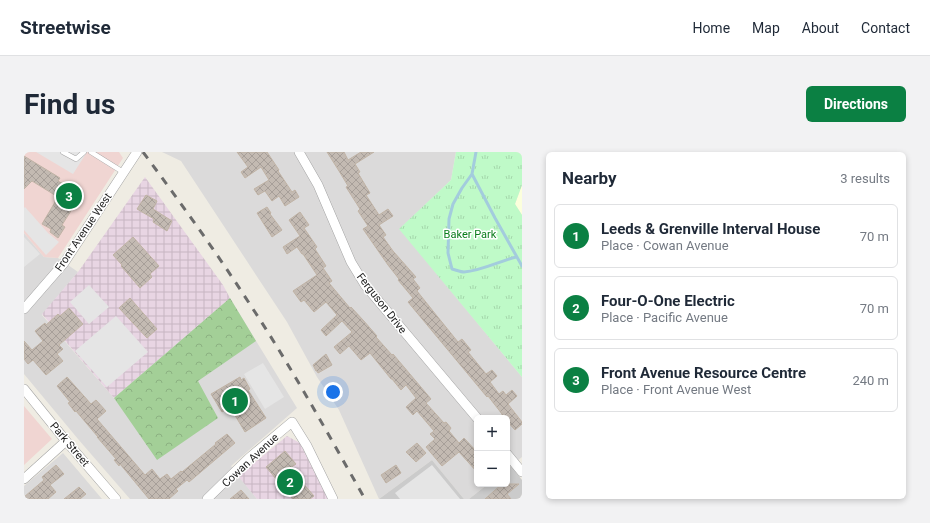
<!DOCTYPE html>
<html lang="en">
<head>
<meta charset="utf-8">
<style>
  body { margin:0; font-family:Roboto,sans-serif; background:#f2f2f3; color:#1f2937 }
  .controls { position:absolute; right:12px; bottom:12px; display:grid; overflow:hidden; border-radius:6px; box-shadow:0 2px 6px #0003 }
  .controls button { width:36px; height:36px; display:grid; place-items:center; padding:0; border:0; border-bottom:1px solid #e0e1e3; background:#fff; color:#1f2937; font:20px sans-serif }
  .you { position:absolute; left:309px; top:240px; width:14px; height:14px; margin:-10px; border:3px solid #fff; border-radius:50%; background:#1a73e8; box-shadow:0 0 0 6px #1a73e833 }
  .badge { display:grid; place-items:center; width:26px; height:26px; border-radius:50%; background:#0b8043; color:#fff; font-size:13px; font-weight:700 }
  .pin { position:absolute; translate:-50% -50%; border:2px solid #fff; box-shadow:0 1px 4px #0006 }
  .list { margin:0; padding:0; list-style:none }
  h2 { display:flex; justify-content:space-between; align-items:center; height:52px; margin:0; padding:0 16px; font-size:17px }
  h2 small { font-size:13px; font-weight:400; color:#747a83 }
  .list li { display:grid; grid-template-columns:26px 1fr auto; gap:12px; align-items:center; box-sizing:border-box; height:64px; margin:0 8px 8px; padding:0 8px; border:1px solid #e0e1e3; border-radius:6px }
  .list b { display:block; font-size:15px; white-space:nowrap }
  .list p { margin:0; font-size:13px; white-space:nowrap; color:#747a83 }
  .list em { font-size:13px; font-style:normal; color:#747a83 }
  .map { position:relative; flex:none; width:498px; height:347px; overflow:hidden; border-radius:6px }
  header { display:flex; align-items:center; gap:24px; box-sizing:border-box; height:56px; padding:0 20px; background:#fff; border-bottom:1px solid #e0e1e3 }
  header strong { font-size:19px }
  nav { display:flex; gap:22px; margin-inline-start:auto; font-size:14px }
  .intro { display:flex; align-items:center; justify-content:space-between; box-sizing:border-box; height:96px; padding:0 24px }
  h1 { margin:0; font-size:28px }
  .button { padding:10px 18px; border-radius:6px; background:#0b8043; color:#fff; font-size:14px; font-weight:700 }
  main { display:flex; gap:24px; padding:0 24px }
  aside { flex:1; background:#fff; border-radius:6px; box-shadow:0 2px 6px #0003 }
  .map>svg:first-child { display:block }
  .residential { fill:#dbdada }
  .commercial { fill:#f0d5d2 }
  .industrial { fill:url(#industrial-grid) }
  .education { fill:#fcffdc }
  .religious { fill:#cbcbcb }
  .forest { fill:url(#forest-crowns) }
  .park { fill:url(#park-tufts) }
  .parking { fill:#e5e5e5 }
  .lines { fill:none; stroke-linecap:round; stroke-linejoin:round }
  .stream { stroke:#a3ccdd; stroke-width:3 }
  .building { fill:url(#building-cross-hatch); stroke:#c0b3a5 }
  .lane-casing { stroke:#a4a4a4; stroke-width:5.5 }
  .street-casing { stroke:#a4a4a4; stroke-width:10 }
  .lane { stroke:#fff; stroke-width:4.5 }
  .street { stroke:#fff; stroke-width:9 }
  .rail { stroke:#6b6b6b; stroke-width:3; stroke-dasharray:8 8; stroke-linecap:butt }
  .labels { text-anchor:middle; stroke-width:3; stroke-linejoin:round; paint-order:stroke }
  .street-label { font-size:11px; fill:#1d1d1d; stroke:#fff }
  .park-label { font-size:11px; fill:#0a7d1c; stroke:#fff }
</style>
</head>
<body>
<header>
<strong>Streetwise</strong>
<nav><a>Home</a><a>Map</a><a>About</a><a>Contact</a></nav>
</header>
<div class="intro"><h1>Find us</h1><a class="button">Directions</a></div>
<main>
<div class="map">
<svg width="498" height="347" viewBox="0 0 498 347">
  <defs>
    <pattern id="industrial-grid" width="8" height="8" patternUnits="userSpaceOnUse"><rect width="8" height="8" fill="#e8d5e3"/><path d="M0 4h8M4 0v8" fill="none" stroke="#c7b6c2"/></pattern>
    <pattern id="forest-crowns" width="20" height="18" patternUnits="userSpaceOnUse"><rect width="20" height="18" fill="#a3cf97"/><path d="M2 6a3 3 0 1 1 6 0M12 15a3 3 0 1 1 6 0" fill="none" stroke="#8cb182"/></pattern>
    <pattern id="park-tufts" width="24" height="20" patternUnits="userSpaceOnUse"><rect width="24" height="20" fill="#bffac8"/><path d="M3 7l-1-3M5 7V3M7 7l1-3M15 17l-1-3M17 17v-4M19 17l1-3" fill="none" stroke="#a4d6ab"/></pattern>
    <pattern id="building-cross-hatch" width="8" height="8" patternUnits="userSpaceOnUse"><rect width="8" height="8" fill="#c3bab2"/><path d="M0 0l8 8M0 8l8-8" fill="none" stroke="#a79f99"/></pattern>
  </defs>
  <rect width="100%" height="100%" fill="#efece3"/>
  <!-- residential -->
  <path class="residential" d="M138,0H432L427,28L376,77L498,225V305L483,317V266H453V332H464L445,347H440L408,308L355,347L315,258L293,225L263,170L157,9Z
    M0,81L20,105L34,106L54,120L18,163L90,246L206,146L273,256L207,314L233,347H106L54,287L0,222Z
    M39,301L78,347H0V334Z"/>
  <!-- commercial -->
  <path class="commercial" d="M0,0H95L99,6L34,106L20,105L0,81Z
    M0,254L28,287L0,313Z"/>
  <!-- industrial -->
  <path class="industrial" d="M121,25L199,133L206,146L90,246L18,162L54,120Z
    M263,284L276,291L304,347H233L214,324Z"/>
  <!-- education -->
  <path class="education" d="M498,33V63L491,52Z"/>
  <!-- religious -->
  <path class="religious" d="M408,308L440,347H355Z
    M487,314L498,328V347H445L464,332H483V317Z"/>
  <!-- forest -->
  <path class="forest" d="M206,146L232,189L174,229L194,266L133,308L90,246Z"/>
  <!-- park -->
  <path class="park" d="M432,0H498V33L491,52L498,63V225L375,77L427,28Z"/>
  <!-- parking -->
  <path class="parking" d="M12,0H63L49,22Z
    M1,55L24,81L35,90L22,103L0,78V56Z
    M0,85L16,102L0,115Z
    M65,133L85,155L65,172L46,150Z
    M92,164L124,200L83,235L51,199Z
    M239,211L260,245L241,257L220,222Z
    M408,313L436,347H376L371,341Z"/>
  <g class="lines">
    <!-- stream -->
    <path class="stream" d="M452,0L448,22L471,66L498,114
      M448,22L438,36L429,52L425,67L424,101L428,117C432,118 437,120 440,120C457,119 476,109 492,105"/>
  </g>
  <!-- building -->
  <path class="building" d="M213,0H243L255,18L254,19L268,40L271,38L275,45L261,54L255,44L248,49L241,39L234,43L230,37L245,28L237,15L221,26L217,20L224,15Z
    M303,0H320L324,8L337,0H350L331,12L336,20L334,21L346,41L342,43L355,63L364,57L369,64L355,73L362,83L359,85L369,99L392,125L389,127L396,136L393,139L413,164L434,190L438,187L447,198L444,200L462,222L468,218L473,224L466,230L475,242L479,239L482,243L488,238L493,244L484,252L498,270V272L491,278L483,269V266H480L478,263V262L464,244L463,245L384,150L389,146L374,128L375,127L364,113L339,77L344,74L334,59L336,57L322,35L324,34L315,19Z
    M0,4L36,26L34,29L57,43L38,73L41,75L34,86L26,80L27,77L18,72L34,45L8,29L0,37Z
    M122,43L133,49L129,57L148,69L143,79L129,70L130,67L113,57Z
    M243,55L247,61L246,62L258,78L248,85L233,61Z
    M276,60L285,73L280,76L293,95L291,97L302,114L299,116L308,129L305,131L326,156L327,155L339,168L353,184L352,185L368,203L369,202L407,247L402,251L420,271L422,270L427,276L425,279L435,291L440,286L453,300V320L435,300L418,314L402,295L411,287L406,282L410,279L393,259L389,263L382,255L392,246L382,233L377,238L368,227H367L346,201L337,208L325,194L316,202L310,195L328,180L318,169L302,184L297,178L313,163L302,150L290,160L280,148L277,150L269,139L293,123L279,102H278L273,95L263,102L259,95L276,84L265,68Z
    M109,85L135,114L126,122L128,125L116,136L97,114L98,113L89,103Z
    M106,146L133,177L123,186L95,156Z
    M45,156L59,172L35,193L39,197L33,202L39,209L22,223L9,208L4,212L0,207V189L8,198L19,189L11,179L21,171L22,173L34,162L36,164Z
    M302,202L308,213L294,221L293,219H292L289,213Z
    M43,225L67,252L72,248L82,259L73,267L121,323L128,317L136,327L143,322L147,327L157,319L158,320L192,292L191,291L203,282L211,291L165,330L163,328L152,337L154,339L145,347H125L96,312L95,314L90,308L92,307L73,285H74L52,259L51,260L44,251L46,250L33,234Z
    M216,225L217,228L220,226L226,237L224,238L242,266L221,280L206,255L198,260L187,242Z
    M393,291L402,301L392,310L382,300Z
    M261,299L272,312L266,316L290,344L286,347H269L242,315Z
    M32,313L40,322L26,333L32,340L24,347H0V345L20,328L18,325Z
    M372,313L377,321L362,331L357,323Z
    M478,332H495L483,342L487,347H461Z
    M55,335L62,342L56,347H40Z
    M217,338L225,347H206Z"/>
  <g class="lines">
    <!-- lane casing -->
    <g class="lane-casing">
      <path id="lane" d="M39,0L52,7L60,0
        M67,0L99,20"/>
    </g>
    <!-- street casing -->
    <g class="street-casing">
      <path id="street" d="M275,0L294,33L327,110L341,133L453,266
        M0,157L40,111L113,0
        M0,237L42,289L92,347
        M483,302L498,320
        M0,327L42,289
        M183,347L225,306L268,270L283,294L309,347"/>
    </g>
    <!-- lane -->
    <use href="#lane" class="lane"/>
    <!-- street -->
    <use href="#street" class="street"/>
    <!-- rail -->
    <path class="rail" d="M119,0C156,50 193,101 227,154C268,216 304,282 341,347"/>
  </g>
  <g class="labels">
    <!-- street labels -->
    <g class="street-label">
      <text transform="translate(59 80) rotate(-56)" y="4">Front Avenue West</text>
      <text transform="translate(358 151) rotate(52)" y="4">Ferguson Drive</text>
      <text transform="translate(46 292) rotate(50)" y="4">Park Street</text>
      <text transform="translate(226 308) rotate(-43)" y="4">Cowan Avenue</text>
    </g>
    <!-- park labels -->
    <g class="park-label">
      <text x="446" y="86">Baker Park</text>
    </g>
  </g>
</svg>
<div class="controls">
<button>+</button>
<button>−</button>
</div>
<div class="you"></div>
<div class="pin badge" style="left:211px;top:249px">1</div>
<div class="pin badge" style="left:266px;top:330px">2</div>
<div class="pin badge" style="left:45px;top:44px">3</div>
</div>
<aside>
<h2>Nearby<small>3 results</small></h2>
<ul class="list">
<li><span class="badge">1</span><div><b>Leeds &amp; Grenville Interval House</b><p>Place · Cowan Avenue</p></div><em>70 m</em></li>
<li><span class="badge">2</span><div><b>Four-O-One Electric</b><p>Place · Pacific Avenue</p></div><em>70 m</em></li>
<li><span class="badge">3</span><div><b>Front Avenue Resource Centre</b><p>Place · Front Avenue West</p></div><em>240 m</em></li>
</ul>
</aside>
</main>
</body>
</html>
